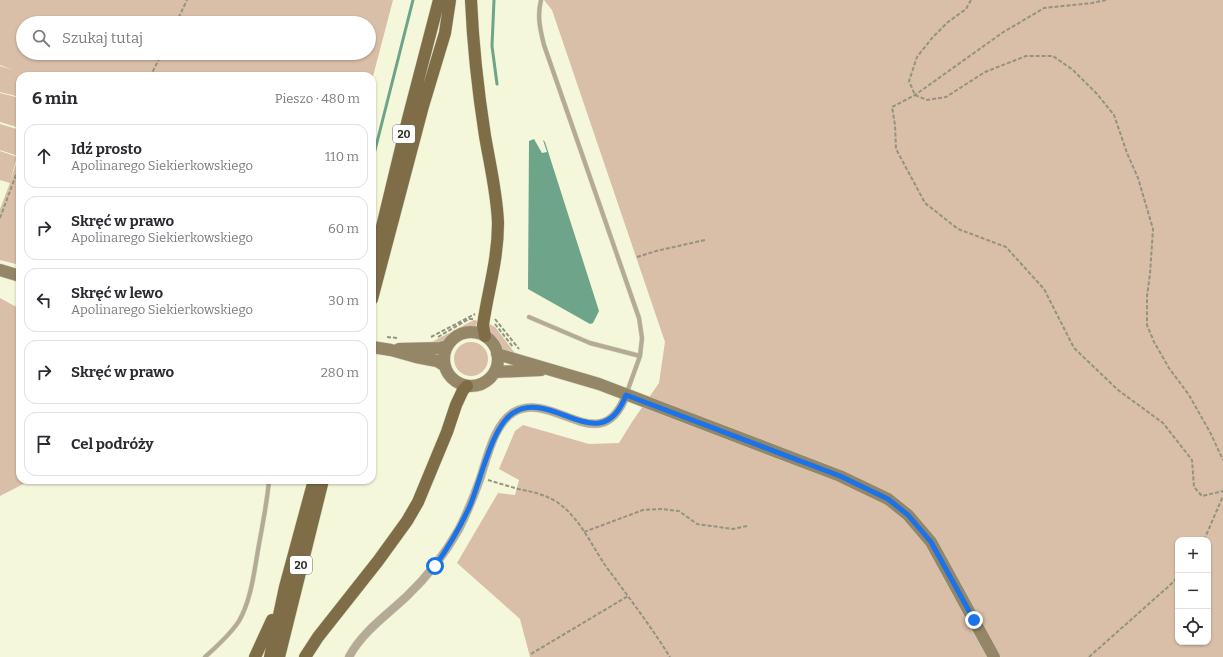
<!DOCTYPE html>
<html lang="pl">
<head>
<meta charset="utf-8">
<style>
  body { margin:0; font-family:Bitter,serif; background:#f7f7f7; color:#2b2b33 }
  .controls { position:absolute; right:12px; bottom:12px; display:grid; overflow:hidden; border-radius:8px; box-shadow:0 1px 3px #0004 }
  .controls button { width:36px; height:36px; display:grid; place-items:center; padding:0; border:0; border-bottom:1px solid #e1e1e2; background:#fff; color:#2b2b33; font:20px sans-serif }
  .stop { position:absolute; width:12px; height:12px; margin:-9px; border:3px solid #1a73e8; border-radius:50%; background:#fff }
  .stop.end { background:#1a73e8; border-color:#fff; box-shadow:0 1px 4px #0008 }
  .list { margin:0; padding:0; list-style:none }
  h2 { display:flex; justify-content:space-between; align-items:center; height:52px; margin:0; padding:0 16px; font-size:17px }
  h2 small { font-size:13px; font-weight:400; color:#7c7c81 }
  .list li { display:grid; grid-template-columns:26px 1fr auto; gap:12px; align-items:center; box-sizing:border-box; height:64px; margin:0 8px 8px; padding:0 8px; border:1px solid #e1e1e2; border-radius:12px }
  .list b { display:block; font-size:15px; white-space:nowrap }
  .list p { margin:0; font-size:13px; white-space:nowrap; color:#7c7c81 }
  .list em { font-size:13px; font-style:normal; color:#7c7c81 }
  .icon { flex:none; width:22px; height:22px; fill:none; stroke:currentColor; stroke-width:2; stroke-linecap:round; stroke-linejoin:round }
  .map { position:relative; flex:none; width:1223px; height:657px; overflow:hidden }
  .search { position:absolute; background:#fff; box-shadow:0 1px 3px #0004; left:16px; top:16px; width:360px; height:44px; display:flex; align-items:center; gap:10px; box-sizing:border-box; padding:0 14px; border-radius:22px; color:#7c7c81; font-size:15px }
  .panel { position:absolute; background:#fff; box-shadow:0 1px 3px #0004; left:16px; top:72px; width:360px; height:412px; border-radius:12px }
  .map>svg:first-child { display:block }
  .green { fill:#d9bea8; fill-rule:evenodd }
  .water { fill:#6da48a }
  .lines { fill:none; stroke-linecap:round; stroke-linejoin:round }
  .stream { stroke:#6da48a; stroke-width:3 }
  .lane-casing { stroke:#d0d3b8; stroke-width:5 }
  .street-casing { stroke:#d0d3b8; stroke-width:9 }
  .secondary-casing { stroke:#d0d3b8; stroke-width:13 }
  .primary-casing { stroke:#d0d3b8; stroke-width:13 }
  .path { stroke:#92947f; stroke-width:2; stroke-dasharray:4 2; stroke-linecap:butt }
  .lane { stroke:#b4aa95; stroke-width:4 }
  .street { stroke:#b4aa95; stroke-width:8 }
  .secondary { stroke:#958667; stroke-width:12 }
  .primary { stroke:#7e6d46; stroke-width:12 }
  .route { stroke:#1a73e8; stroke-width:5 }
  .labels { text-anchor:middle; stroke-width:4; stroke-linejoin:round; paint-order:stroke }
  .shield { fill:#fff; stroke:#6d6d65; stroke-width:1 }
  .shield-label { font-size:11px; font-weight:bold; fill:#2e2f23 }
</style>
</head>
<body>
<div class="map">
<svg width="1223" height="657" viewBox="0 0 1223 657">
  <rect width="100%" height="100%" fill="#f4f7d9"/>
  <!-- green -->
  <path class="green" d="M0,0H393L372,80V76H20V97L0,92V66L13,70L0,65ZM23,23H369V53H23Z
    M544,0H1223V657H530L520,619L457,563L498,493L515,495L519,480L499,469L515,431L523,425L589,444L619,443L632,422L659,383L665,342L552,10ZM1178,540H1208V642H1178Z
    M0,93L20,98V128L0,122Z
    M0,124L20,130V149L18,156L0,150Z
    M0,151L17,157L10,182L20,152V265L0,260V209L10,183L0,180Z
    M0,298L20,309V480H31L0,496Z
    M474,320L478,321L475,328C462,328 456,334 445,341C441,344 432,344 426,345Z
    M488,323L495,327L518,357L501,350L496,341L490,333Z
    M454 359a17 17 0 1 1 34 0a17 17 0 1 1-34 0Z"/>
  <!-- water -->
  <path class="water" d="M534,139L542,153L547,152L543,140L545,142L599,311L593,323L590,324L528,289L529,141Z"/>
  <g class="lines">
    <!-- stream -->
    <path class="stream" d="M494,0L492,46L497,84
      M372,162L413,0"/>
    <!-- lane casing -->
    <g class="lane-casing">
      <path id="lane" d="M541,0C537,16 540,29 544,45L639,318L642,338L640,356L627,392
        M529,317L590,343L640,356
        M205,657C217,646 230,635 239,621C251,600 254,573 258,550C262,527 267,504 269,480"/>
    </g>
    <!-- street casing -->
    <g class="street-casing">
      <path id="street" d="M349,657C362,632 387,615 407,596C428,576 445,554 459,529C467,513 474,496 480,479C487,458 494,424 514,412C554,390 601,461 626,395"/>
    </g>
    <!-- secondary casing -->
    <g class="secondary-casing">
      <path id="secondary" d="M0,270L20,276
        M444 359a27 27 0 1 1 54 0a27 27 0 1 1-54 0Z
        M372,347L391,350L416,357L437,361L445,366
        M399,349L440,348L447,346
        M497,354L599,384L840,476L888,499L908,515L931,542L994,657
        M495,372L541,370"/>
    </g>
    <!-- primary casing -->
    <g class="primary-casing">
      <path id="primary" d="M471,0C473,46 478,91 485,136C490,165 497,194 498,223C498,260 488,290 483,325L485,336
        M372,268L408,119L439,0
        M372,299L423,106L445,33L450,0
        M255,657L272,620
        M270,657L285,587L314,480
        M279,657L323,480
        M305,657L318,637L378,561L407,521L418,502L447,432L456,405L463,390L467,386"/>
    </g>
    <!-- path -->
    <path class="path" d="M971,0L966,9L948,22L932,38L917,57L909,81L915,95L927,100L946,97L985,72L1026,56H1053L1073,70L1097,94L1114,115L1127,153L1138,178L1153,229L1150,274L1147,296V325L1154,342L1169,368L1189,395L1211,434L1223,460
      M1106,0L1092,3L1044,8L1002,33L915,95L892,107L895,125L896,149L925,203L958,229L1006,247L1044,289L1074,348L1118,390L1163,423L1192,460L1194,487L1202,496L1223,491
      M176,23L187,0
      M149,76L151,75L162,53
      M0,218L20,164
      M637,257L656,251L705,240
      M495,319L519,349
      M495,324L513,347
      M387,337L397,338
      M431,337L475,314
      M438,337L469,319H473
      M488,480C498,483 508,486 518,489C533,492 544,494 557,502C579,517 591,544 605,565C627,595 650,625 670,657
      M584,532L643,510L661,509L679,511L697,524L733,529L747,526
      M1204,540L1223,496
      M531,654L628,596
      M1089,657L1169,586L1178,577"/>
    <!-- lane -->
    <use href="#lane" class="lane"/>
    <!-- street -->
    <use href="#street" class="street"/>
    <!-- secondary -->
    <use href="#secondary" class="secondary"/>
    <!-- primary -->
    <use href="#primary" class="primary"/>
  </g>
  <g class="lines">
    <!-- route -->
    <path class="route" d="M435,566C448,548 459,529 469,508C480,484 491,427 513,413C552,387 601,461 626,395L840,476L888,499L908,515L931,542L974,620"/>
  </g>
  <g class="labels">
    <!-- shield labels -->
    <g class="shield">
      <rect x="393" y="125" width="22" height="18" rx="3"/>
      <rect x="290" y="556" width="22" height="18" rx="3"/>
    </g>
    <g class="shield-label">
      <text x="404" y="138">20</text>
      <text x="301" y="569">20</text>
    </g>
  </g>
</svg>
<div class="controls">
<button>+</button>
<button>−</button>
<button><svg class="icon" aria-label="locate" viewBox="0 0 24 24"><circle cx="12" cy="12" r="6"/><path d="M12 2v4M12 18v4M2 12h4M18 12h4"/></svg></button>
</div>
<div class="stop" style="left:435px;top:566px"></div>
<div class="stop end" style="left:974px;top:620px"></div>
<div class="search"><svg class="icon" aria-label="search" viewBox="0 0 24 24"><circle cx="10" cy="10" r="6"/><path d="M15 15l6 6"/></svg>Szukaj tutaj</div>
<section class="panel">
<h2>6 min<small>Pieszo · 480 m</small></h2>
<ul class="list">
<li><svg class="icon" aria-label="ahead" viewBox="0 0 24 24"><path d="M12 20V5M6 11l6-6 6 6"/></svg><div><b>Idź prosto</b><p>Apolinarego Siekierkowskiego</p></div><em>110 m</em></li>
<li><svg class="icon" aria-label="right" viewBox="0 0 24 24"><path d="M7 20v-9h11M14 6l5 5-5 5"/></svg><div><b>Skręć w prawo</b><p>Apolinarego Siekierkowskiego</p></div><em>60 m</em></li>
<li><svg class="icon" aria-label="left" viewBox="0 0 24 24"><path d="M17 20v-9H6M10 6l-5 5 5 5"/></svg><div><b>Skręć w lewo</b><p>Apolinarego Siekierkowskiego</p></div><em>30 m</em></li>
<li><svg class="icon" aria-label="right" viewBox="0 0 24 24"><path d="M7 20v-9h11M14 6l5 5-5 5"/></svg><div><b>Skręć w prawo</b></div><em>280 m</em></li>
<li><svg class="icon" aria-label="arrive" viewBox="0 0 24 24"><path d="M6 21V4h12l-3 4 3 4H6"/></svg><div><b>Cel podróży</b></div></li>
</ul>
</section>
</div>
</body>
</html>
